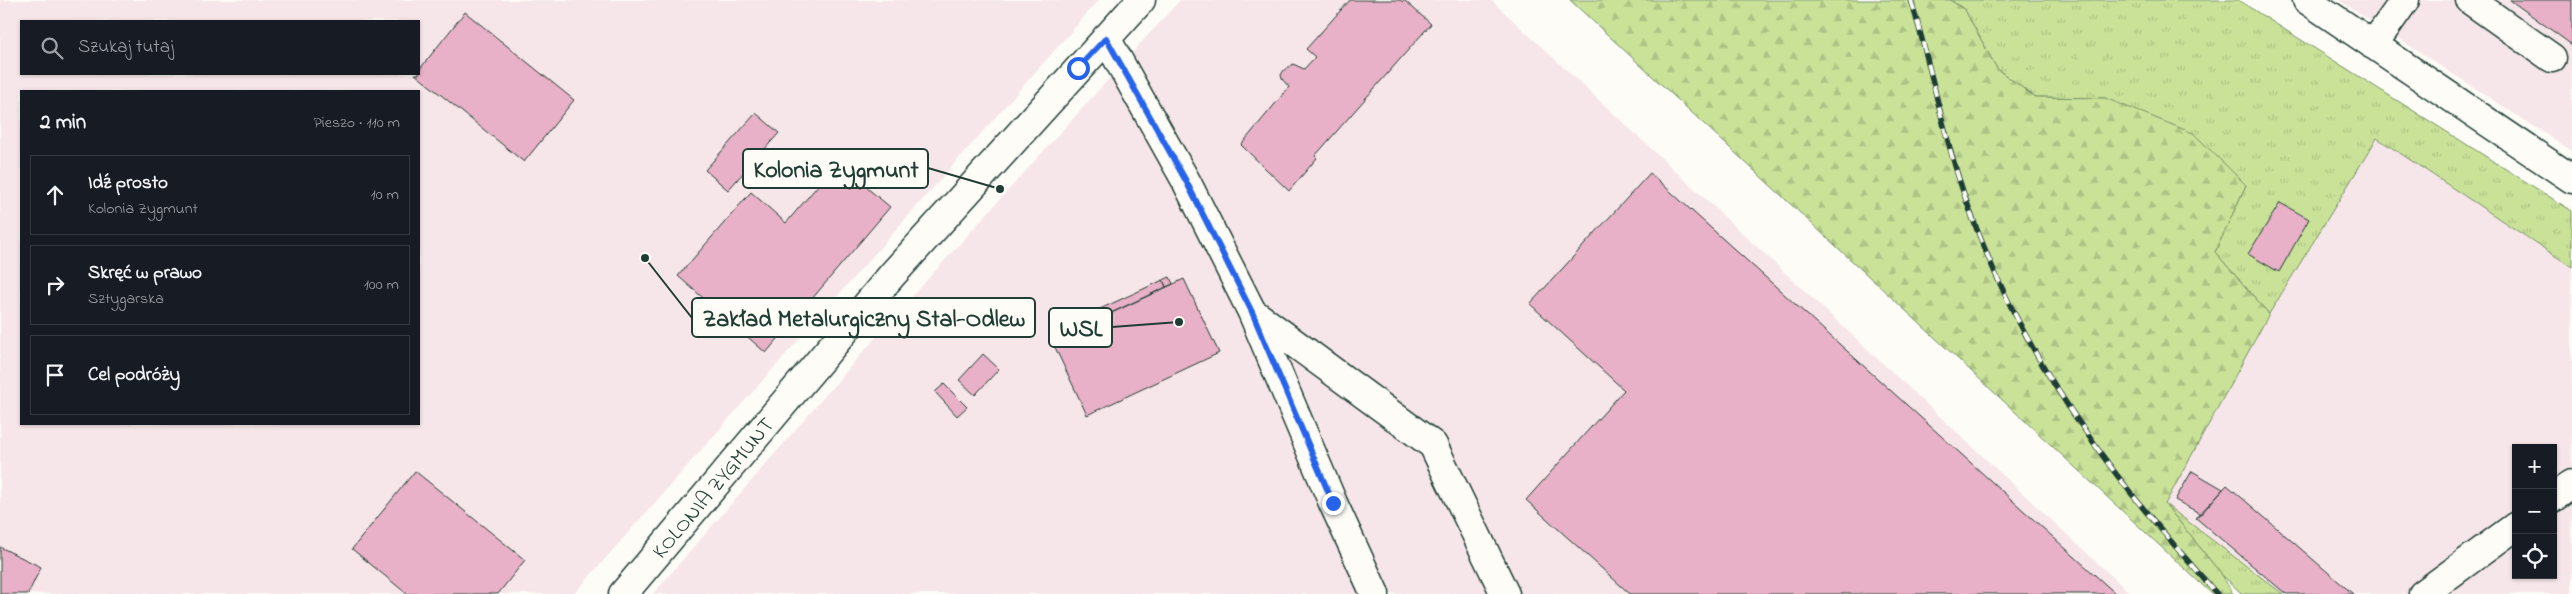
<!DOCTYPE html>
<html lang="pl">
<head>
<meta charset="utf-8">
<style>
  body { margin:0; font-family:"Indie Flower",sans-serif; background:#242831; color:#f1f3f6 }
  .controls { position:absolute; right:15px; bottom:15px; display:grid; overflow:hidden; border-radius:0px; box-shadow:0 1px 4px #0004 }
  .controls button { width:45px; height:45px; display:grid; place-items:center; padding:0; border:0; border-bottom:1px solid #363941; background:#171b24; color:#f1f3f6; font:25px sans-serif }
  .stop { position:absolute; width:15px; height:15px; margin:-11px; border:4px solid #2563eb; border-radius:50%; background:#fff }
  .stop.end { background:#2563eb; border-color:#fff; box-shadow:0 1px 5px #0008 }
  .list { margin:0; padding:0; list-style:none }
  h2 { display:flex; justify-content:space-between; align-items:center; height:65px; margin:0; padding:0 20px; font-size:21px }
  h2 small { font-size:16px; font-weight:400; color:#9ea1a6 }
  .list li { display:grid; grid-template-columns:32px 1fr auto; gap:15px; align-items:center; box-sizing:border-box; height:80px; margin:0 10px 10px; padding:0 10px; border:1px solid #363941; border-radius:0px }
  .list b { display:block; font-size:19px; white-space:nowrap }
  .list p { margin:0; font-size:16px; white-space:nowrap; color:#9ea1a6 }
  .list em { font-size:16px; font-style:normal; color:#9ea1a6 }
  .icon { flex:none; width:28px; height:28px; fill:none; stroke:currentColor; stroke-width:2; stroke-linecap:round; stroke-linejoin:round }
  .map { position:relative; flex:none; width:2572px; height:594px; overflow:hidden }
  .search { position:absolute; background:#171b24; box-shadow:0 1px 4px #0004; left:20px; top:20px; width:400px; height:55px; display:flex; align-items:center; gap:12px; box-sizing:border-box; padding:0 18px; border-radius:0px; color:#9ea1a6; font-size:19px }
  .panel { position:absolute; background:#171b24; box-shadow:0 1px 4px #0004; left:20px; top:90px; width:400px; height:335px; border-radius:0px }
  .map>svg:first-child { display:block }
  .built { fill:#f7e6e9; fill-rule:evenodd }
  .grass { fill:url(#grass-tufts); stroke:#749066 }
  .forest { fill:url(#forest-firs); stroke:#749066 }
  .building { fill:#e8b1c7; stroke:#1f3d34 }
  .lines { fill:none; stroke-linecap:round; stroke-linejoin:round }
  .minor-casing { stroke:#1f3d34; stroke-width:31 }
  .minor { stroke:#fdfcf7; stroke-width:28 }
  .rail-casing { stroke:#1f3d34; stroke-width:5.5 }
  .rail { stroke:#fdfcf7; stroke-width:4; stroke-dasharray:11; stroke-linecap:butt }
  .route { stroke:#2563eb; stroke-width:6 }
  .labels { text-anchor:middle; stroke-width:4.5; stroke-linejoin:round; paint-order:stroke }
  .street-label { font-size:22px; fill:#1f3d34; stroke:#fdfcf7 }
  .leader { fill:none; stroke:#1f3d34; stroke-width:2 }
  .callout-dot { fill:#1f3d34; stroke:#fdfcf7; stroke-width:2 }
  .callout { fill:#fdfcf7; stroke:#1f3d34; stroke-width:2 }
  .callout-label { font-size:24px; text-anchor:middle; font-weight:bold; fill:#1f3d34 }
</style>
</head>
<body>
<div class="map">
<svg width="2572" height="594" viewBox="0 0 2572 594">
  <defs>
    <pattern id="grass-tufts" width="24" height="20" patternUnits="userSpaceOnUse" patternTransform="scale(1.25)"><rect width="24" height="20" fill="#cae298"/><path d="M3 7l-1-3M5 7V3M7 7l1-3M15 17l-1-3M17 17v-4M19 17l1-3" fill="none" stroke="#adc384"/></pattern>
    <pattern id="forest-firs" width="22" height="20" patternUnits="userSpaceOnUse" patternTransform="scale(1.25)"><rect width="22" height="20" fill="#cae298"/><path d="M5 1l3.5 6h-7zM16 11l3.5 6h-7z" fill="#adc384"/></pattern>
  </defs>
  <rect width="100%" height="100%" fill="#fdfcf7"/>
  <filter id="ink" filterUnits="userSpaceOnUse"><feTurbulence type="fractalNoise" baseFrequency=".02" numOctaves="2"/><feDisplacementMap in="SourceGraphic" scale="10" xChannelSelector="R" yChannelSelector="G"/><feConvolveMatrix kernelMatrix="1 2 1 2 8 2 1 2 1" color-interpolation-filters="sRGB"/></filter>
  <g filter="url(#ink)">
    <!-- built -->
    <path class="built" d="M0,0H1099L574,594H0ZM21,21H419V74H21ZM21,91H419V424H21Z
      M1180,0H1491L2131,594H653L890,321Z
      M2339,0H2572V151Z
      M2377,138L2572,267V594H2283L2165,504L2269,314ZM2516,448H2553V575H2516Z"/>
    <!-- grass -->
    <path class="grass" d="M1950,0H2238L2572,211V267L2377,138L2269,314L2215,252L2246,185L2105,98L2035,97L1997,69L1965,10Z
      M2165,504L2283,594H2242L2222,575Z"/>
    <!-- forest -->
    <path class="forest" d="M1570,0H1950L1965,10L1997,69L2035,97L2105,98L2193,133L2246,185L2215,252L2269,314L2165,504L2222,575L2233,594H2212Z"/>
    <!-- building -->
    <path class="building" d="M1350,0H1400L1403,2L1404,0L1431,24L1315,156L1317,158L1289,191L1241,145L1289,87L1282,79L1281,75L1284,70L1293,64L1304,69L1315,57L1306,49Z
      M2510,0H2572V45Z
      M465,12L574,100L524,162L415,74H419V70Z
      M756,113L779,133L728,190L705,170Z
      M837,163L890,207L766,353L678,276L751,192L786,223Z
      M1650,173L2116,594H1630L1526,500L1624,390L1530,304Z
      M2280,203L2309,219L2279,272L2248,254Z
      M1170,277L1173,284L1166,287L1163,280Z
      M1184,279L1219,353L1087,415L1052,341Z
      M1163,280L1166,287L1068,333L1065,325Z
      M983,354L999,369L975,395L959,380Z
      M944,384L967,407L957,416L935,392Z
      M415,471L525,560L498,594H407L352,549Z
      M2192,471L2223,489L2201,514L2175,500Z
      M2227,485L2353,594H2286L2196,518Z
      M0,547L41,567L28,594H0Z"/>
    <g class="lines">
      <!-- minor casing -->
      <g class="minor-casing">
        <path id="minor" d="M2307,0L2572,179
          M2470,0L2552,58
          M1106,38L1186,181L1252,312L1333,503L1375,594
          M2373,45L2405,0
          M1252,312L1433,445L1505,594
          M2553,498L2572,484
          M623,594L892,275L1141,0
          M2423,594L2516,526"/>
      </g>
      <!-- minor -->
      <use href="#minor" class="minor"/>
      <!-- rail casing -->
      <g class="rail-casing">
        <path id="rail" d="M1911,0C1931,65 1942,132 1965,197C1994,281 2036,362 2088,435C2126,491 2172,543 2217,594"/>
      </g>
      <!-- rail -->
      <use href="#rail" class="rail"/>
    </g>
  </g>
  <g class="lines" filter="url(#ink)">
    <!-- route -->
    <path class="route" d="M1078,68L1106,38L1186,181L1252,312L1333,503"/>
  </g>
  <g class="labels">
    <!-- street labels -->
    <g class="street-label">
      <text transform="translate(712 487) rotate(-50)" y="8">KOLONIA ZYGMUNT</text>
    </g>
  </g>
  <!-- callouts -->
  <path class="leader" d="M1000 189L928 168M645 258L692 318M1179 322L1112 327"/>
  <g class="callout-dot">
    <circle cx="1000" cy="189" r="5"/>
    <circle cx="645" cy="258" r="5"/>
    <circle cx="1179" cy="322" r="5"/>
  </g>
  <g class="callout">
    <rect x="743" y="149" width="185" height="39" rx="5"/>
    <rect x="692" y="298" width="343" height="39" rx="5"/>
    <rect x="1049" y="308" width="63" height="39" rx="5"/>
  </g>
  <g class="callout-label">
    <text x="836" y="177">Kolonia Zygmunt</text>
    <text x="864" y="326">Zakład Metalurgiczny Stal-Odlew</text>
    <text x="1081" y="336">WSL</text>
  </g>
</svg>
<div class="controls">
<button>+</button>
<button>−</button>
<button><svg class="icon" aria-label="locate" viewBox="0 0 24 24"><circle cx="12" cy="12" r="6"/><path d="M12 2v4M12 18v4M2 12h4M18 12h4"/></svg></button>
</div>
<div class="stop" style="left:1078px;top:68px"></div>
<div class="stop end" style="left:1333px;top:503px"></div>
<div class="search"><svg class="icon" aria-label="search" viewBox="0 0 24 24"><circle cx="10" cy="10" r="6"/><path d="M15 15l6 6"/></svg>Szukaj tutaj</div>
<section class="panel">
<h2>2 min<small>Pieszo · 110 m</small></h2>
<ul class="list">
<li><svg class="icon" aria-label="ahead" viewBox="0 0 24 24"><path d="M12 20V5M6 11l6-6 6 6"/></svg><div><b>Idź prosto</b><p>Kolonia Zygmunt</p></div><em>10 m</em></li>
<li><svg class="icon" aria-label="right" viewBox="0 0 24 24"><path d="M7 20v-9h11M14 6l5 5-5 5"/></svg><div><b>Skręć w prawo</b><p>Sztygarska</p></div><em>100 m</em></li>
<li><svg class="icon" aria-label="arrive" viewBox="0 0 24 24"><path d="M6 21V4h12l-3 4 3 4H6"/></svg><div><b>Cel podróży</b></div></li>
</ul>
</section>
</div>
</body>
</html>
